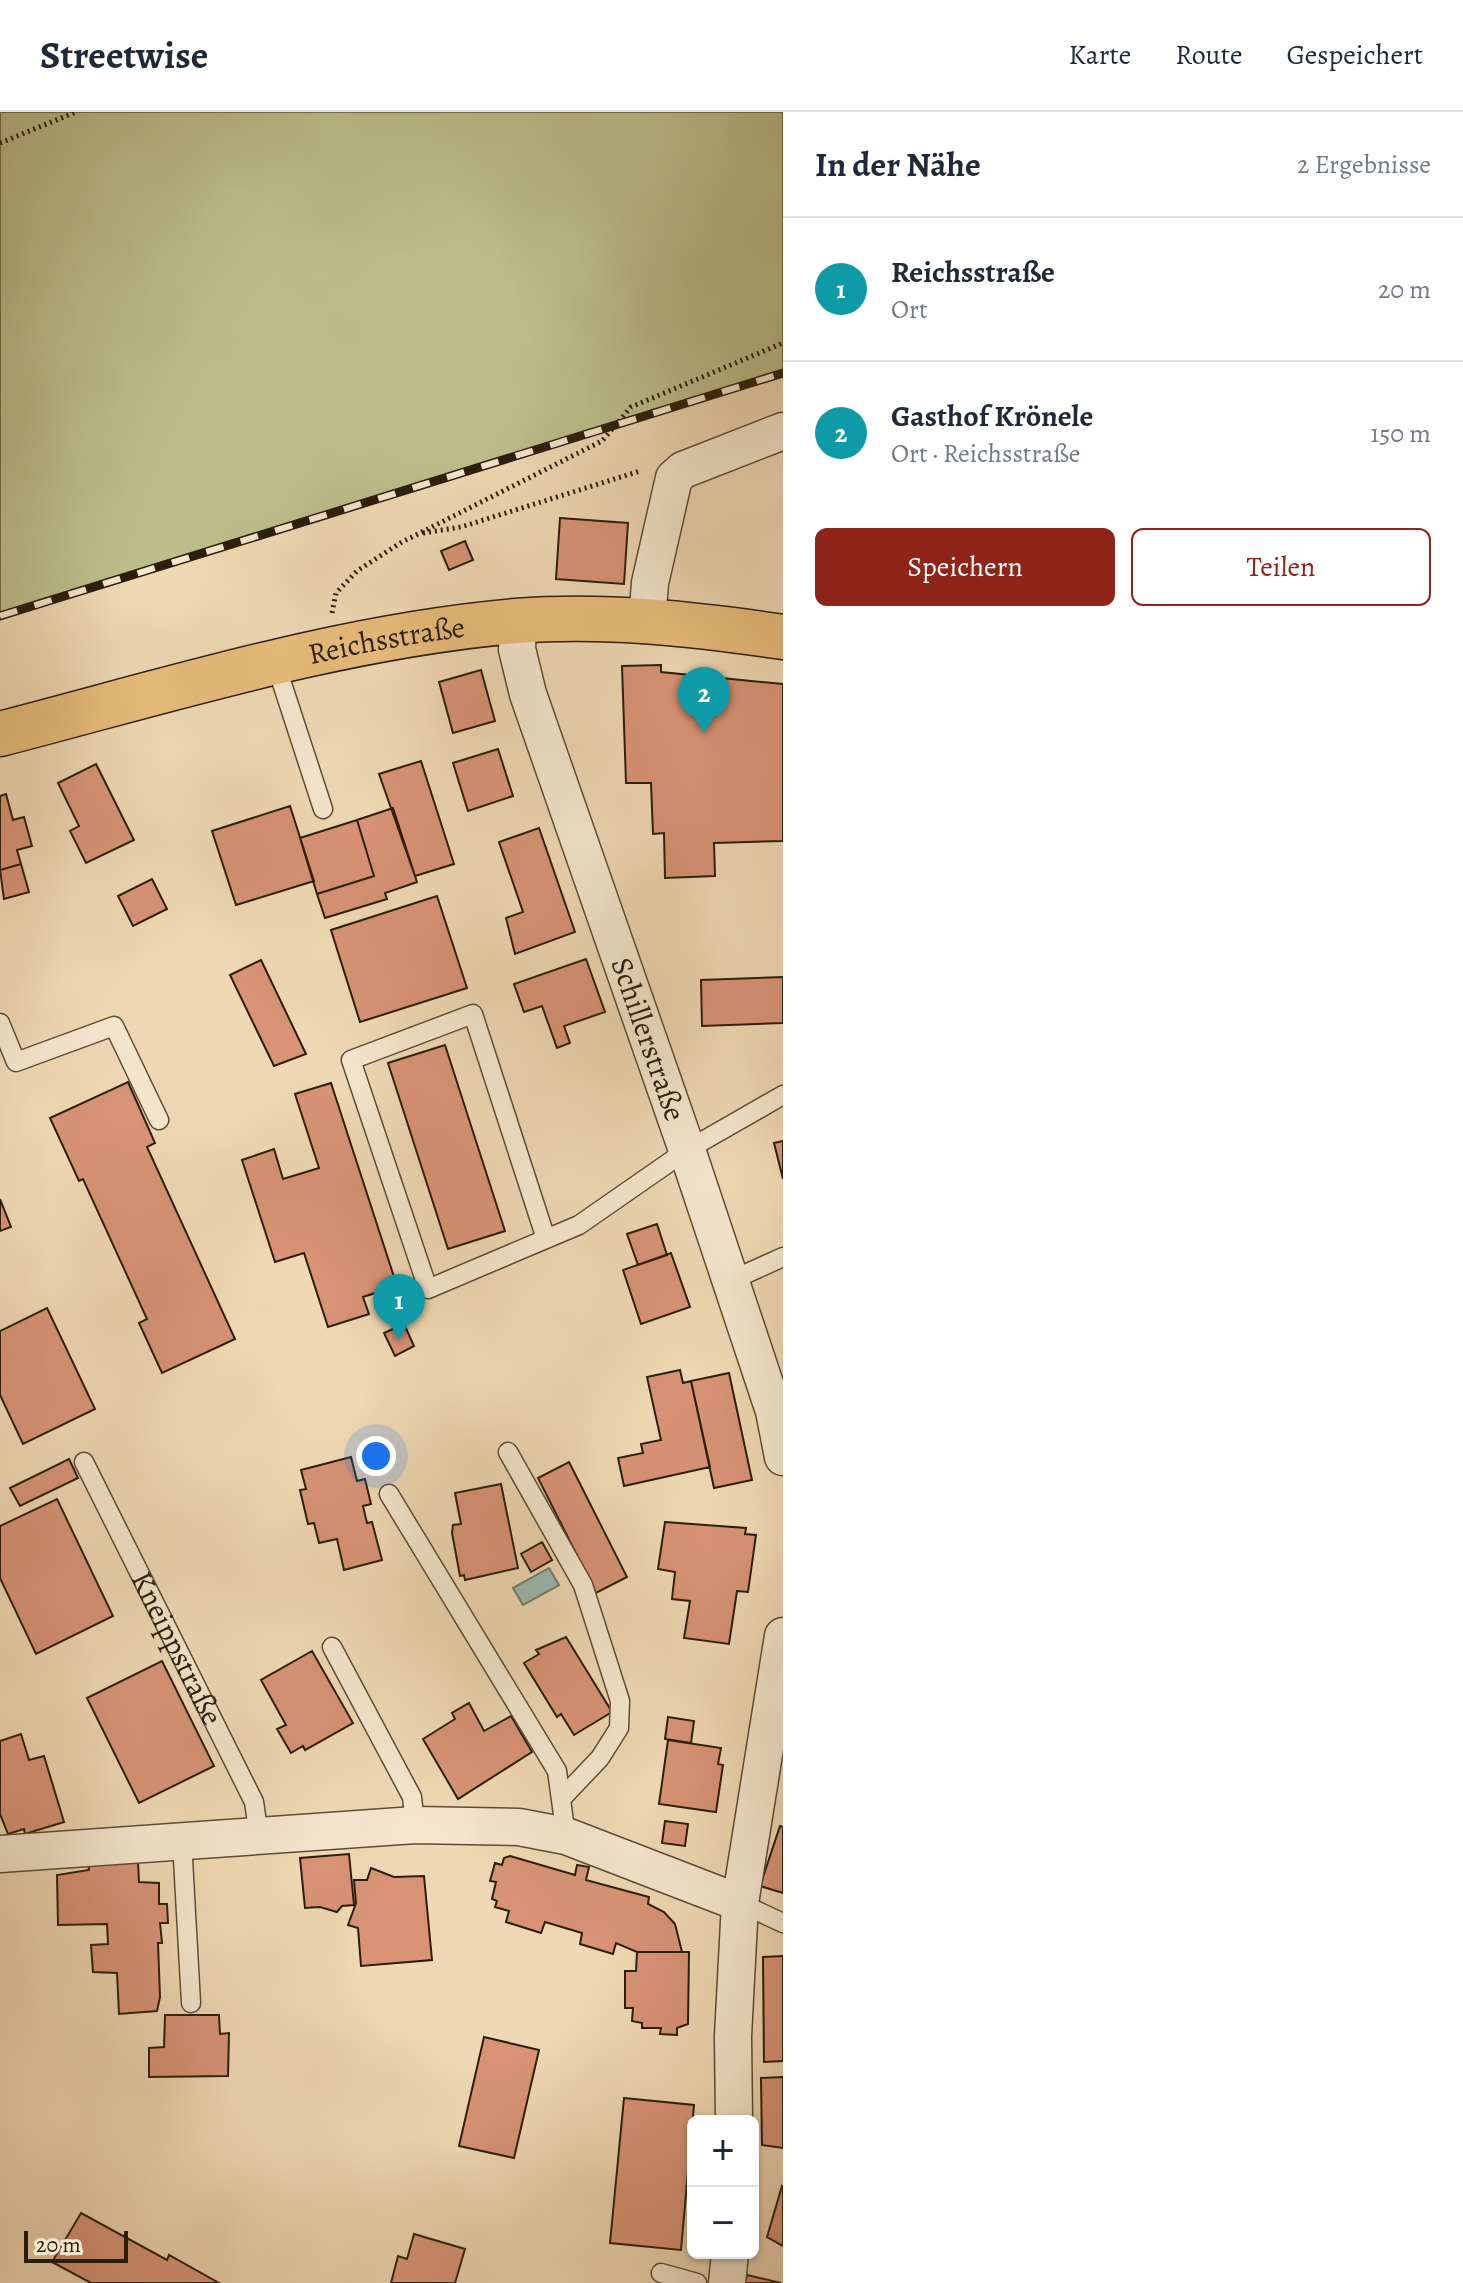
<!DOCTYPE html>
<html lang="de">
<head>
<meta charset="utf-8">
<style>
  body { margin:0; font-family:Alegreya,serif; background:#f6f6f7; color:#1f2937 }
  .controls { position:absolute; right:24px; bottom:24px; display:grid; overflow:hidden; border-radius:12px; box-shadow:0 2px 6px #0004 }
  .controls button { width:72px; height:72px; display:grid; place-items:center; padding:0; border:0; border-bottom:2px solid #e0e1e3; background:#fff; color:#1f2937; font:40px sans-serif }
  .scale { position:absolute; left:24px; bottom:20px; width:104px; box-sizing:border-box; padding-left:8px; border:4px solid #2b1d09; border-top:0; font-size:22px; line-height:28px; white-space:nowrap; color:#2b1d09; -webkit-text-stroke:6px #f5e6ce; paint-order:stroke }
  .you { position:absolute; left:376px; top:1344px; width:28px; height:28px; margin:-20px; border:6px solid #fff; border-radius:50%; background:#1a73e8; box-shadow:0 0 0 12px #1a73e833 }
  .badge { display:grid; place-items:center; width:52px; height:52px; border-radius:50%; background:#8f2418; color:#fff; font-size:26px; font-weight:700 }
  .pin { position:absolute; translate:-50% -66px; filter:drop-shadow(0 2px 4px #0008) }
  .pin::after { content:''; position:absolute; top:42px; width:28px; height:24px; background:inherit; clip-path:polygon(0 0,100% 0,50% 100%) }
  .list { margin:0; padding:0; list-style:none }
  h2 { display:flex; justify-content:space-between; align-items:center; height:104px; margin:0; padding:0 32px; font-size:34px }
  h2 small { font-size:26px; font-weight:400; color:#747a83 }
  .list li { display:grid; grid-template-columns:52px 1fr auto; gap:24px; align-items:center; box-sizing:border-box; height:144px; padding:0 32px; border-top:2px solid #e0e1e3 }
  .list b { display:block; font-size:30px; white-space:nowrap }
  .list p { margin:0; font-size:26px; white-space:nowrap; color:#747a83 }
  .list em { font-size:26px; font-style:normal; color:#747a83 }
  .actions { display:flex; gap:16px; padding:24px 32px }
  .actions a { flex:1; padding:18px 0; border:2px solid #8f2418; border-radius:12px; text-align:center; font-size:28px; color:#8f2418 }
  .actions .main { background:#8f2418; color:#fff }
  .map { position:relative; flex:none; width:783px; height:2171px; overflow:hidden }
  header { display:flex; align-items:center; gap:48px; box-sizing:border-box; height:112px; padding:0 40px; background:#fff; border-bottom:2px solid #e0e1e3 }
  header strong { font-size:38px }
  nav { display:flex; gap:44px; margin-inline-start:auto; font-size:28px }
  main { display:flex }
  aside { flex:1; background:#fff }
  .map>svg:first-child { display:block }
  .green { fill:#bcbe8a; stroke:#746e4a; stroke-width:2 }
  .water { fill:#9ab9b0; stroke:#6e7b6d; stroke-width:2 }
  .building { fill:#d89375; stroke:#2b1d09; stroke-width:2 }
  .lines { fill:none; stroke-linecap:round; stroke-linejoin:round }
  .service-casing { stroke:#5c4c34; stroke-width:21 }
  .minor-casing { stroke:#5c4c34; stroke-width:39 }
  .primary-casing { stroke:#2b1d09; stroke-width:47 }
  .path { stroke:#2b1d09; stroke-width:5; stroke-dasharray:2 4; stroke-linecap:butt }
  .service { stroke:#f5e6ce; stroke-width:18 }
  .minor { stroke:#f5e6ce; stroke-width:36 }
  .primary { stroke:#e8bc7a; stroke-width:44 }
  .rail-casing { stroke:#2b1d09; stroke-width:9 }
  .rail { stroke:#f5e6ce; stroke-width:6; stroke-dasharray:18; stroke-linecap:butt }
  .labels { text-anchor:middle; stroke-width:8; stroke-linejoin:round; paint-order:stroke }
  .street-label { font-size:30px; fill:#2b1d09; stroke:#f5e6ce }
</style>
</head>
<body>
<header>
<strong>Streetwise</strong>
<nav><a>Karte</a><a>Route</a><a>Gespeichert</a></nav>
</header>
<main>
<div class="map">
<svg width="783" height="2171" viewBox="0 0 783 2171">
  <rect width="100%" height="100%" fill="#efd8b3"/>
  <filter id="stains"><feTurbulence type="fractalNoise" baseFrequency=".0025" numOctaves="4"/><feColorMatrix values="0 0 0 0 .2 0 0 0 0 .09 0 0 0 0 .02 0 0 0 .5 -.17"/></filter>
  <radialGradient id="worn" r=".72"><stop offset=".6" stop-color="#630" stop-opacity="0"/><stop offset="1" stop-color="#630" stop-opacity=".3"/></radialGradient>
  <!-- green -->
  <path class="green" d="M0,0H783V261L0,503Z"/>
  <!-- water -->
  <path class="water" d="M549,1456L559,1473L523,1493L513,1476Z"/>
  <!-- building -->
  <path class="building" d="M560,406L628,411L624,472L556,467Z
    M465,429L473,448L449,458L441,439Z
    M661,553V560L783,572V729L714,731L715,764L665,766L664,721L653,722L651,671H626L622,554Z
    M481,558L495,609L453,621L439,570Z
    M498,637L513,684L468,699L453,651Z
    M421,649L454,752L415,764L379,662Z
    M96,652L134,728L86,751L70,719L79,714L58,671Z
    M6,682L13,708L24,705L32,734L17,738L21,752L0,758V684Z
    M290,694L314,769L236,793L212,719Z
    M393,696L417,770L385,781L387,787L325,806L317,782L374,764L357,708Z
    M357,708L374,764L317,782L300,726Z
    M539,716L575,820L515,842L506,806L523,800L499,730Z
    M21,752L29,780L4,787L0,758Z
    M152,767L167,797L133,814L118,784Z
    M437,784L467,876L360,910L331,818Z
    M586,847L605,900L564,914L570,931L557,936L542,894L524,900L514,872Z
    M261,848L306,942L274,954L230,863Z
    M783,865V911L702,914L701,868Z
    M445,933L505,1119L448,1137L388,951Z
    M128,970L155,1031L147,1035L235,1227L162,1261L139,1211L147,1207L83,1067L79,1069L50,1006Z
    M331,971L397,1174L363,1185L369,1202L328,1215L304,1141L275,1150L242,1048L274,1037L283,1067L319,1056L295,982Z
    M783,1029V1067L774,1031Z
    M0,1087L11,1115L0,1119Z
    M657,1112L667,1143L638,1153L627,1122Z
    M671,1141L690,1195L641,1212L623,1158Z
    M47,1196L95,1297L23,1332L0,1283V1219Z
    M404,1212L414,1234L395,1244L384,1221Z
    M680,1258L683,1271L691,1269L710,1355L624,1374L618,1346L643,1341L641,1332L661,1328L647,1265Z
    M729,1261L752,1368L714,1376L691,1269Z
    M351,1345L357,1369L365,1367L371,1392L363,1394L367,1411L372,1410L382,1448L344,1458L337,1427L319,1431L314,1411L308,1412L300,1378L306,1377L301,1358Z
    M69,1347L78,1366L20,1394L10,1376Z
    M569,1350L627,1465L596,1481L538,1366Z
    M501,1372L518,1456L465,1468L464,1463L460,1464L452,1421L453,1413L461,1412L455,1381Z
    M57,1387L113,1504L36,1542L0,1466V1414Z
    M665,1410L746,1416L745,1422L756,1423L748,1480L737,1479L729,1532L684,1526L690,1489L672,1487L675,1460L658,1457Z
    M542,1430L552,1448L531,1460L521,1442Z
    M566,1525L612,1600L574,1623L561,1602L557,1605L524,1551L539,1542L536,1538Z
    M312,1539L353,1611L305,1638L303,1634L291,1641L277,1617L286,1613L261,1568Z
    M162,1549L214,1654L139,1691L87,1586Z
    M469,1591L484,1619L511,1604L532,1640L458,1687L423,1627L455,1607L452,1601Z
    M668,1605L694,1609L691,1631L665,1627Z
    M21,1622L29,1648L44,1644L64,1710L25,1722L24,1717L8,1722L0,1702V1629Z
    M668,1628L721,1636L718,1652L723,1653L716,1700L659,1692Z
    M665,1709L688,1712L685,1734L662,1731Z
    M780,1714L783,1715V1781L760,1774Z
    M349,1742L354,1793L342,1794L337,1800L320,1795L305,1796L300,1746Z
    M510,1744L575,1763L577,1753L589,1755L586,1768L649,1785L648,1792L664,1800L675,1812L682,1840H637L616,1831L613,1842L580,1832L582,1821L545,1810L541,1821L506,1810L509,1799L495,1795L497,1789L492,1787L496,1770L490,1769L495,1751L502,1753L504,1746Z
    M138,1749L139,1770L159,1771V1792H167L168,1811H160L162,1831H158L160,1885L157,1899L119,1902L117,1861L93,1860L91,1833L108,1832L107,1812L58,1813L57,1763L89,1758L88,1751Z
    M371,1756L394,1765L424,1764L432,1848L361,1854L358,1816L348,1813L356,1791L354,1768H367Z
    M637,1840H689L688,1912L677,1916V1923L660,1922L661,1916H642V1911L632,1909L633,1896H625V1859H636Z
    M783,1844V1949L764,1950L763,1845Z
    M165,1903H219L220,1922L229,1921L228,1964L149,1965V1936L164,1935Z
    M484,1925L539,1938L514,2046L459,2034Z
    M783,1965V2036L762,2033L761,1966Z
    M624,1986L694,1993L681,2138L610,2131Z
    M782,2074L783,2075V2134L767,2125Z
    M81,2101L167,2148L169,2143L219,2171H91L52,2150Z
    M414,2122L465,2137L455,2171H391L398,2144L407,2147Z
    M747,2163L781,2171H745Z"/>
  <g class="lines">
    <!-- service casing -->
    <g class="service-casing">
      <g id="service">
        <path d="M275,550L323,697"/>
        <path d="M0,911L16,950L114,914L159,1008"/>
        <path d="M546,1127L473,902L351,948L428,1177L579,1113L687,1038L783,983"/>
        <path d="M730,1169L783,1145"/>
        <path d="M508,1340L583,1473L620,1589L619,1616L600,1646L562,1686"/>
        <path id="s1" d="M84,1350L254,1690L259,1724"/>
        <path d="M389,1382L557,1659L566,1724"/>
        <path d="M332,1535L412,1685L415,1713"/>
        <path d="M182,1729L191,1891"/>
        <path d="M740,1791L783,1811"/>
        <path d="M661,2161L697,2171"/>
      </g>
    </g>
    <!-- minor casing -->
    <g class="minor-casing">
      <g id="minor">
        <path id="s2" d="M518,509L517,537L528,582L687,1038L774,1299L783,1345"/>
        <path d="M647,509L650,471L674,366L683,358L783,319"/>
        <path d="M0,1742L415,1713L519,1715L566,1724L740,1791"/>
        <path d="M734,2009L733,1924L740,1791L783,1524"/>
        <path d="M727,2171L730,2141"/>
      </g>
    </g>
    <!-- primary casing -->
    <g class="primary-casing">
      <g id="primary">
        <path id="s3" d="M0,622C170,578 341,524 516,509C605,502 695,512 783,525"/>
      </g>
    </g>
    <!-- path -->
    <path class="path" d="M0,31L76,0
      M423,421L461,415L640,359
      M332,501L336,481L357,459L402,430L602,329L631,295L783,231"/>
    <!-- service -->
    <use href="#service" class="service"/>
    <!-- minor -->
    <use href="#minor" class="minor"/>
    <!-- primary -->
    <use href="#primary" class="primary"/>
    <!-- rail casing -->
    <g class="rail-casing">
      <path id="rail" d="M0,504L783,261"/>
    </g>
    <!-- rail -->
    <use href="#rail" class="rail"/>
  </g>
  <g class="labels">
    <!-- street labels -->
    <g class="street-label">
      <text dy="10" stroke="none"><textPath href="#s3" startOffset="398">Reichsstraße</textPath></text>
      <text dy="10" stroke="none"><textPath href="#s2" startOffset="440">Schillerstraße</textPath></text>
      <text dy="10" stroke="none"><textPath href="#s1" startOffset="208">Kneippstraße</textPath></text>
    </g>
  </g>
  <rect width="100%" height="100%" filter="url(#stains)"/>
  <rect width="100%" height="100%" fill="url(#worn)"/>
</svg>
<div class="controls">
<button>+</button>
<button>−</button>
</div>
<div class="scale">20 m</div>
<div class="you"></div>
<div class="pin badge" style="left:399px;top:1228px;background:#0f9aa8">1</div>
<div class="pin badge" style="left:704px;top:621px;background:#0f9aa8">2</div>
</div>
<aside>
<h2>In der Nähe<small>2 Ergebnisse</small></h2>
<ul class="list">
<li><span class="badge" style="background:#0f9aa8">1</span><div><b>Reichsstraße</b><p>Ort</p></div><em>20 m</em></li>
<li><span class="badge" style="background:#0f9aa8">2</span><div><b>Gasthof Krönele</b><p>Ort · Reichsstraße</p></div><em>150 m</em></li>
</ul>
<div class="actions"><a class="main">Speichern</a><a>Teilen</a></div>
</aside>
</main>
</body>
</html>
